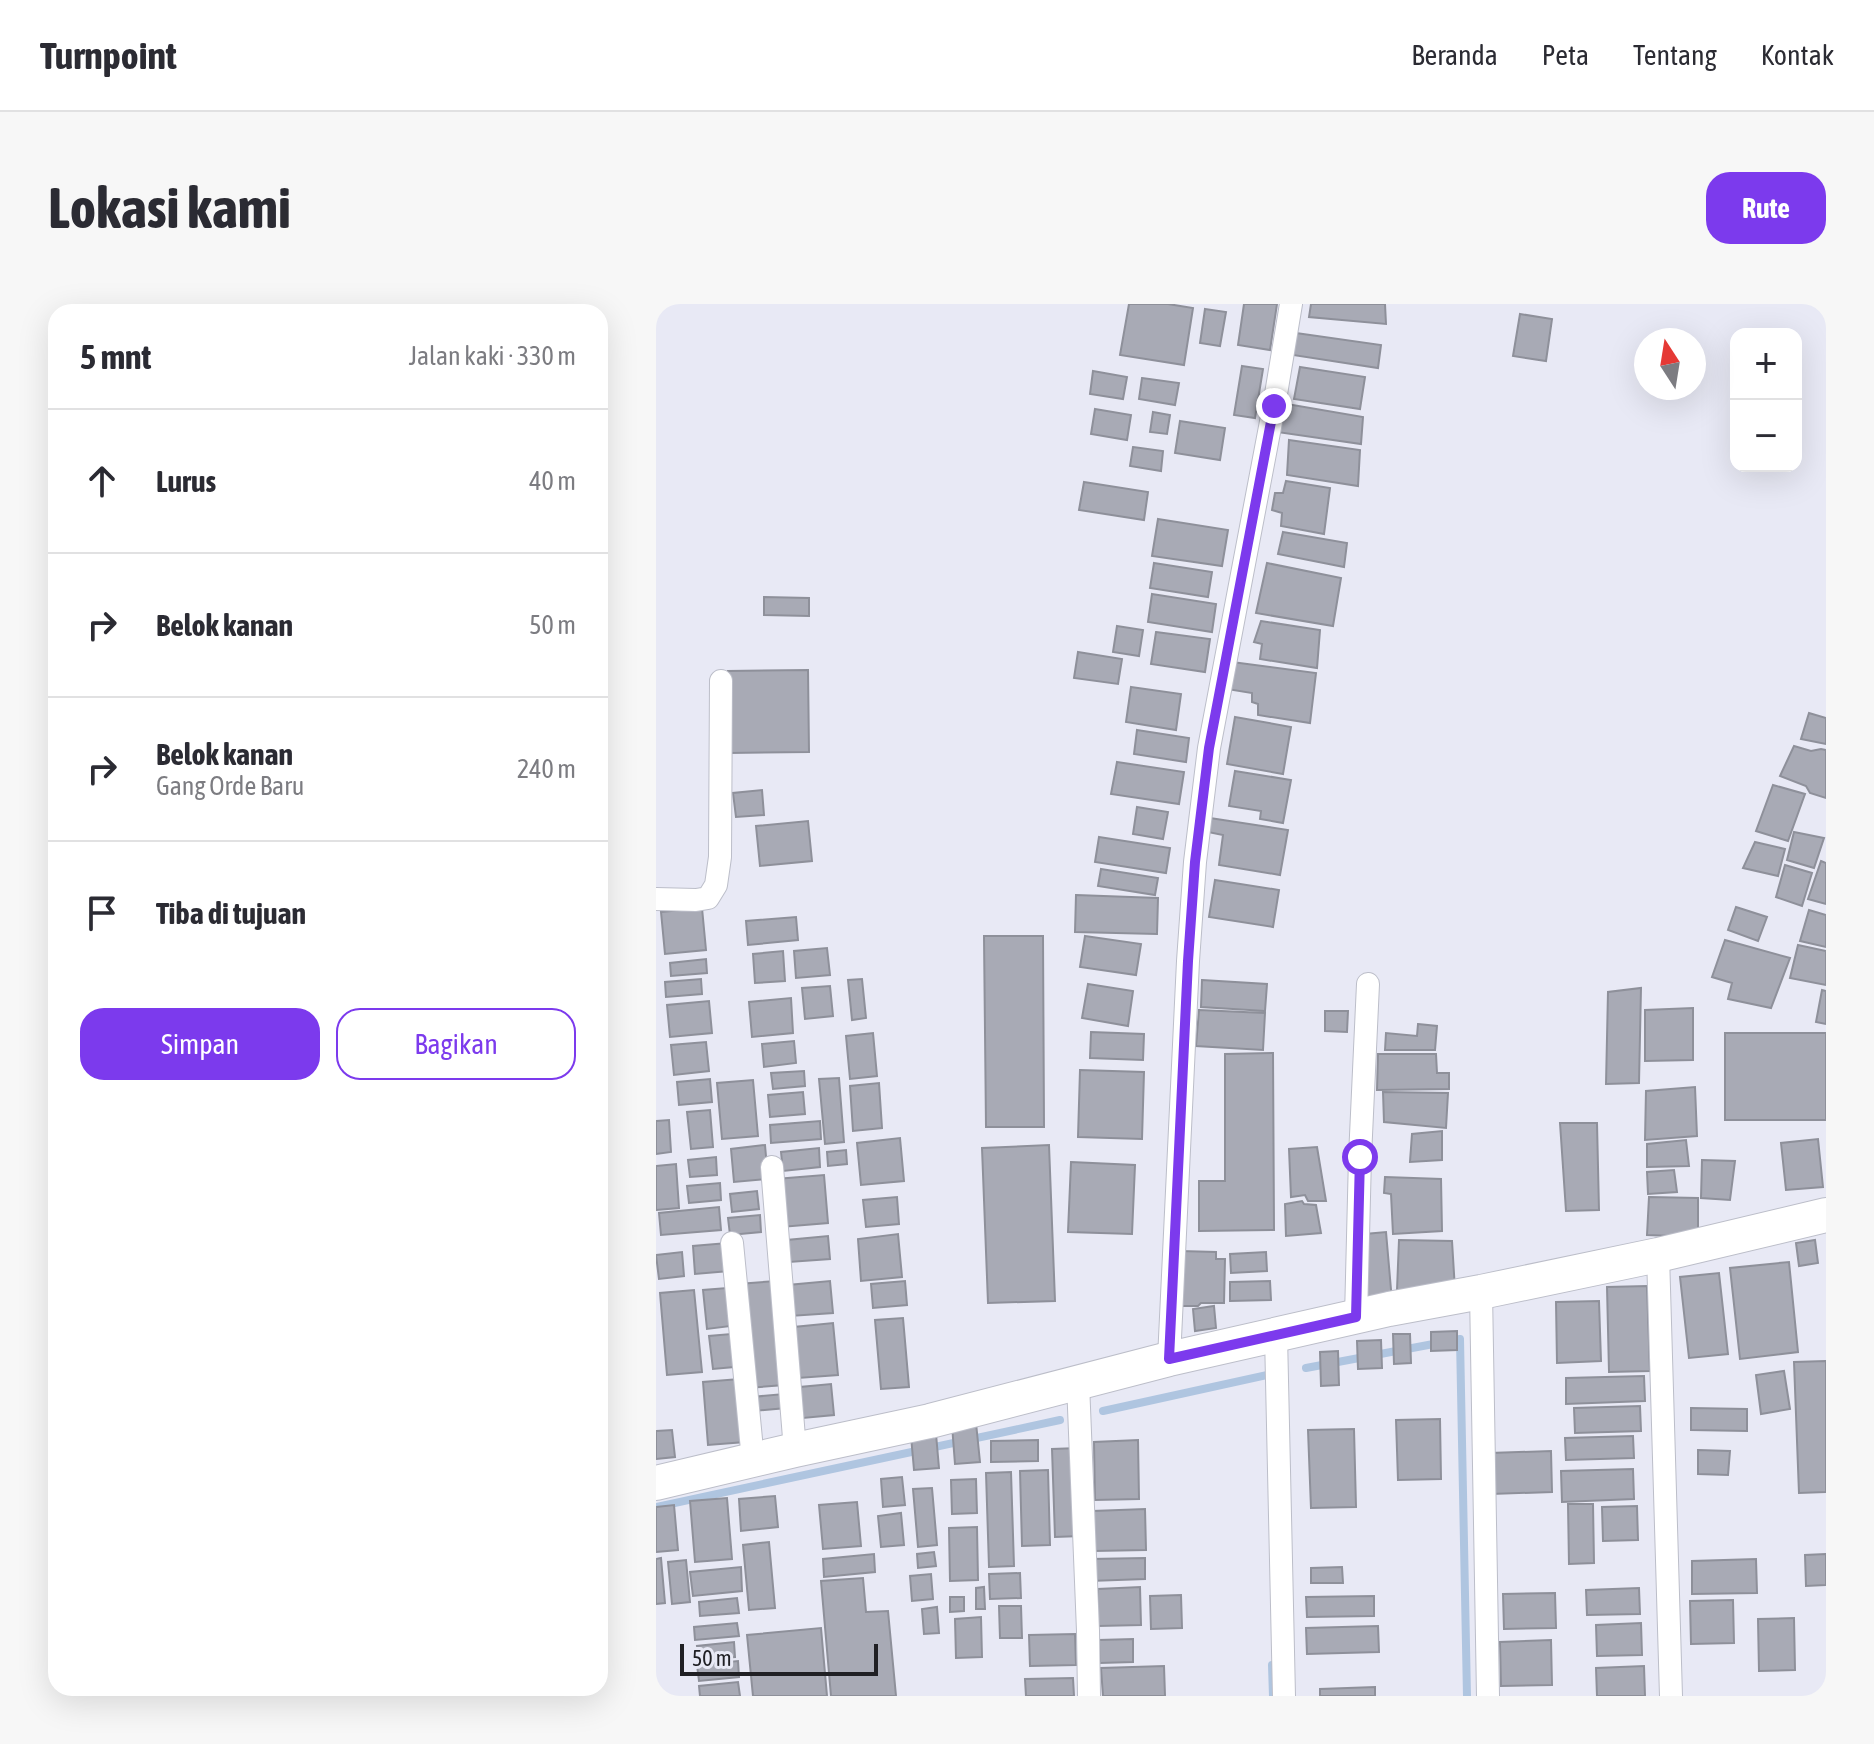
<!DOCTYPE html>
<html lang="id">
<head>
<meta charset="utf-8">
<style>
  body { margin:0; font-family:"Asap Condensed",sans-serif; background:#f7f7f7; color:#2b2b33 }
  .controls { position:absolute; right:24px; top:24px; display:grid; overflow:hidden; border-radius:16px; box-shadow:0 8px 32px #0002 }
  .controls button { width:72px; height:72px; display:grid; place-items:center; padding:0; border:0; border-bottom:2px solid #e1e1e2; background:#fff; color:#2b2b33; font:40px sans-serif }
  .compass { position:absolute; left:978px; top:24px; width:72px; height:72px; border-radius:50%; background:#fff; box-shadow:0 8px 32px #0002; rotate:348deg }
  .scale { position:absolute; left:24px; bottom:20px; width:198px; box-sizing:border-box; padding-left:8px; border:4px solid #202024; border-top:0; font-size:22px; line-height:28px; white-space:nowrap; color:#202024; -webkit-text-stroke:6px #e8e9f5; paint-order:stroke }
  .stop { position:absolute; width:24px; height:24px; margin:-18px; border:6px solid #7c3aed; border-radius:50%; background:#fff }
  .stop.end { background:#7c3aed; border-color:#fff; box-shadow:0 2px 8px #0008 }
  .list { margin:0; padding:0; list-style:none }
  h2 { display:flex; justify-content:space-between; align-items:center; height:104px; margin:0; padding:0 32px; font-size:34px }
  h2 small { font-size:26px; font-weight:400; color:#7c7c81 }
  .list li { display:grid; grid-template-columns:52px 1fr auto; gap:24px; align-items:center; box-sizing:border-box; height:144px; padding:0 32px; border-top:2px solid #e1e1e2 }
  .list b { display:block; font-size:30px; white-space:nowrap }
  .list p { margin:0; font-size:26px; white-space:nowrap; color:#7c7c81 }
  .list em { font-size:26px; font-style:normal; color:#7c7c81 }
  .actions { display:flex; gap:16px; padding:24px 32px }
  .actions a { flex:1; padding:18px 0; border:2px solid #7c3aed; border-radius:24px; text-align:center; font-size:28px; color:#7c3aed }
  .actions .main { background:#7c3aed; color:#fff }
  .icon { flex:none; width:44px; height:44px; fill:none; stroke:currentColor; stroke-width:2; stroke-linecap:round; stroke-linejoin:round }
  .map { position:relative; flex:none; width:1170px; height:1392px; overflow:hidden; border-radius:24px }
  header { display:flex; align-items:center; gap:48px; box-sizing:border-box; height:112px; padding:0 40px; background:#fff; border-bottom:2px solid #e1e1e2 }
  header strong { font-size:38px }
  nav { display:flex; gap:44px; margin-inline-start:auto; font-size:28px }
  .intro { display:flex; align-items:center; justify-content:space-between; box-sizing:border-box; height:192px; padding:0 48px }
  h1 { margin:0; font-size:56px }
  .button { padding:20px 36px; border-radius:24px; background:#7c3aed; color:#fff; font-size:28px; font-weight:700 }
  main { display:flex; gap:48px; padding:0 48px }
  aside { flex:1; background:#fff; border-radius:24px; box-shadow:0 8px 32px #0002 }
  .map>svg:first-child { display:block }
  .lines { fill:none; stroke-linecap:round; stroke-linejoin:round }
  .stream { stroke:#afc5e0; stroke-width:8 }
  .building { fill:#a8aab5; stroke:#8e909a; stroke-width:2 }
  .street-casing { stroke:#bcbec9; stroke-width:24 }
  .primary-casing { stroke:#bcbec9; stroke-width:36 }
  .street { stroke:#fff; stroke-width:22 }
  .primary { stroke:#fff; stroke-width:34 }
  .route { stroke:#7c3aed; stroke-width:10 }
</style>
</head>
<body>
<header>
<strong>Turnpoint</strong>
<nav><a>Beranda</a><a>Peta</a><a>Tentang</a><a>Kontak</a></nav>
</header>
<div class="intro"><h1>Lokasi kami</h1><a class="button">Rute</a></div>
<main>
<aside>
<h2>5 mnt<small>Jalan kaki · 330 m</small></h2>
<ul class="list">
<li><svg class="icon" aria-label="ahead" viewBox="0 0 24 24"><path d="M12 20V5M6 11l6-6 6 6"/></svg><div><b>Lurus</b></div><em>40 m</em></li>
<li><svg class="icon" aria-label="right" viewBox="0 0 24 24"><path d="M7 20v-9h11M14 6l5 5-5 5"/></svg><div><b>Belok kanan</b></div><em>50 m</em></li>
<li><svg class="icon" aria-label="right" viewBox="0 0 24 24"><path d="M7 20v-9h11M14 6l5 5-5 5"/></svg><div><b>Belok kanan</b><p>Gang Orde Baru</p></div><em>240 m</em></li>
<li><svg class="icon" aria-label="arrive" viewBox="0 0 24 24"><path d="M6 21V4h12l-3 4 3 4H6"/></svg><div><b>Tiba di tujuan</b></div></li>
</ul>
<div class="actions"><a class="main">Simpan</a><a>Bagikan</a></div>
</aside>
<div class="map">
<svg width="1170" height="1392" viewBox="0 0 1170 1392">
  <rect width="100%" height="100%" fill="#e8e9f5"/>
  <g class="lines">
    <!-- stream -->
    <path class="stream" d="M650,1064L804,1035L811,1392
      M447,1107L616,1070
      M0,1203L404,1116
      M616,1361L617,1392"/>
  </g>
  <!-- building -->
  <path class="building" d="M473,0H512L537,4L528,61L464,51Z
    M588,0H621L614,46L582,41Z
    M655,0H729L730,20L653,13Z
    M549,5L570,8L564,42L544,39Z
    M864,10L896,15L890,57L857,52Z
    M640,29L725,41L722,64L637,51Z
    M586,62L607,65L599,114L578,111Z
    M644,63L709,73L704,105L638,95Z
    M437,67L471,73L467,95L434,90Z
    M486,74L523,79L519,101L483,95Z
    M625,99L707,113L705,140L621,128Z
    M439,105L475,111L471,136L435,130Z
    M497,108L514,111L511,130L494,128Z
    M524,117L569,124L564,156L519,149Z
    M633,136L704,146L702,182L631,171Z
    M477,143L507,147L505,167L474,162Z
    M630,177L674,184L668,230L625,222L626,209L616,206L619,189H627Z
    M428,178L492,188L488,216L423,206Z
    M502,215L572,226L566,262L496,252Z
    M627,228L691,239L688,263L622,250Z
    M498,259L556,268L552,293L494,284Z
    M611,259L685,274L677,322L600,309Z
    M496,290L560,300L556,328L492,318Z
    M108,293L153,294V312L108,311Z
    M605,317L664,326L661,364L604,355L606,340L598,338Z
    M461,322L487,326L483,352L457,348Z
    M500,328L554,335L549,368L495,360Z
    M422,348L466,355L462,380L418,374Z
    M576,358L660,369L654,419L602,411V400L596,398V389L571,385Z
    M152,366L153,448L73,449L72,367Z
    M475,383L525,390L520,426L470,418Z
    M1153,409L1170,414V440L1145,435Z
    M579,413L635,423L627,470L571,460Z
    M481,426L533,434L530,458L478,450Z
    M1138,442L1155,447L1165,445L1170,446V494L1154,489L1150,482L1124,472Z
    M461,458L528,468L523,500L455,490Z
    M579,467L635,476L627,519L604,515L605,507L573,502Z
    M1117,481L1149,490L1132,537L1100,527Z
    M106,486L108,511L80,513L77,489Z
    M481,503L512,508L507,535L477,530Z
    M554,514L632,526L624,571L563,561L567,531L552,528Z
    M152,517L156,557L104,562L100,522Z
    M1138,528L1168,534L1158,564L1131,556Z
    M443,533L514,544L510,569L439,558Z
    M1099,538L1129,545L1122,572L1087,564Z
    M1165,557L1170,559V600L1152,595Z
    M1129,561L1156,569L1146,602L1120,593Z
    M445,565L502,574L499,591L442,582Z
    M559,576L623,586L617,623L553,613Z
    M420,591L502,594L501,630L419,628Z
    M1080,603L1111,613L1102,637L1072,626Z
    M46,604L50,646L9,650L5,608Z
    M1153,606L1170,611V643L1144,637Z
    M140,613L142,636L92,641L90,617Z
    M328,632H387L388,823H330Z
    M429,632L485,640L480,671L424,663Z
    M1069,636L1134,654L1115,704L1072,695L1076,679L1056,673Z
    M1142,641L1170,647V681L1134,674Z
    M171,644L174,671L140,674L138,647Z
    M127,647L129,677L99,679L97,650Z
    M50,655L51,669L15,672L14,659Z
    M45,675L46,690L10,693L9,678Z
    M206,675L210,714L196,716L192,676Z
    M546,676L611,680L609,707L545,703Z
    M432,680L477,687L472,722L426,714Z
    M174,682L177,712L149,715L146,684Z
    M985,684L983,779L950,780L952,688Z
    M1166,686L1170,687V720L1160,718Z
    M135,694L137,729L96,733L93,698Z
    M53,697L56,729L14,733L11,701Z
    M1037,704V756L989,757V706Z
    M543,706L609,709L607,746L540,742Z
    M669,707H692L691,728L669,727Z
    M762,720L781,722L779,746H729L730,729L761,732Z
    M435,728L488,730L487,756L434,754Z
    M217,729L221,772L194,775L190,732Z
    M1069,729H1170V816H1069Z
    M138,737L140,759L108,763L106,740Z
    M50,738L53,767L18,771L15,741Z
    M617,749L618,926L543,927V877H569V750Z
    M722,750H780L781,769H793V785L721,786Z
    M424,766L488,768L486,835L422,833Z
    M148,767L149,782L117,785L115,769Z
    M183,774L188,838L169,840L163,775Z
    M54,775L56,798L23,801L21,778Z
    M97,776L102,832L66,835L61,779Z
    M223,779L226,824L197,827L194,782Z
    M1039,783L1041,832L989,836L990,787Z
    M147,788L149,810L114,813L112,791Z
    M727,788L792,789L790,824L728,818Z
    M54,806L57,843L35,845L31,808Z
    M13,816L15,848L0,850V817Z
    M164,817L165,835L115,839L114,821Z
    M904,819H941L943,906L910,907Z
    M786,827V856L754,858L756,830Z
    M244,834L248,877L205,881L201,839Z
    M1162,835L1167,883L1130,886L1125,839Z
    M1030,836L1033,862L991,863V840Z
    M109,841L112,875L78,878L75,845Z
    M393,841L399,997L332,999L326,844Z
    M661,843L670,897H652L649,891L635,893L633,845Z
    M163,844L164,863L127,867L125,848Z
    M190,846L191,860L172,862L171,848Z
    M60,853L61,871L34,873L32,856Z
    M1046,856L1079,857L1074,896L1045,894Z
    M415,858L479,861L476,930L412,928Z
    M20,860L23,904L0,906V862Z
    M1018,866L1021,888L992,890L991,868Z
    M168,871L172,919L125,923L120,875Z
    M729,873L785,875L786,927L737,930L735,890L728,889Z
    M64,879L65,896L33,899L31,882Z
    M101,887L103,905L76,908L74,890Z
    M241,893L243,920L210,923L207,896Z
    M993,893L1042,894V933L991,931Z
    M646,897L648,900L660,901L665,929L630,932L629,900Z
    M63,903L65,926L5,931L3,909Z
    M104,911L105,928L74,931L72,914Z
    M730,928L736,997L710,1000L709,930Z
    M242,930L246,973L205,977L202,935Z
    M172,932L174,955L133,958L131,936Z
    M743,936L796,937L799,986H741Z
    M1159,936L1162,959L1143,962L1140,939Z
    M71,939L73,967L39,970L37,942Z
    M524,947L560,948V955H569L568,999H545L542,1002H523Z
    M26,948L28,972L3,975L0,951Z
    M610,948L611,967L575,969L574,950Z
    M1133,958L1142,1048L1084,1055L1074,964Z
    M1063,969L1072,1050L1033,1054L1024,973Z
    M120,977L128,1081L92,1084L82,980Z
    M174,977L177,1009L134,1012L132,981Z
    M249,977L251,1001L217,1004L215,980Z
    M614,977L615,996L574,997V978Z
    M991,982L994,1067L953,1068L951,983Z
    M71,984L75,1022L51,1025L47,986Z
    M38,986L46,1068L11,1071L4,989Z
    M943,997L945,1057L901,1059L900,998Z
    M558,1002L560,1024L539,1027L537,1005Z
    M247,1014L253,1083L225,1085L219,1016Z
    M177,1019L182,1071L142,1074L138,1023Z
    M801,1027V1046L775,1047V1028Z
    M75,1030L78,1063L57,1065L53,1032Z
    M737,1030H754L755,1059L738,1060Z
    M725,1036L726,1064L702,1065L701,1037Z
    M682,1047L683,1081L665,1082L664,1048Z
    M1170,1057V1188L1143,1189L1138,1058Z
    M1128,1067L1134,1105L1105,1110L1100,1071Z
    M988,1072L989,1097L910,1100V1074Z
    M83,1075L89,1138L52,1141L47,1078Z
    M175,1080L178,1111L147,1114L144,1083Z
    M128,1090L130,1104L97,1107L96,1093Z
    M984,1102L985,1127L919,1129L918,1104Z
    M1035,1104L1091,1105V1127L1035,1126Z
    M784,1115L785,1175L742,1176L740,1116Z
    M320,1119L324,1158L299,1160L296,1121Z
    M698,1125L700,1203L655,1204L652,1126Z
    M16,1126L19,1153L0,1155V1127Z
    M280,1130L283,1164L258,1166L255,1132Z
    M977,1132L978,1154L910,1156L909,1134Z
    M382,1136V1157L335,1158V1137Z
    M482,1136L483,1195L439,1196L438,1138Z
    M423,1144L425,1232L399,1233L396,1145Z
    M1042,1146L1074,1147L1072,1171L1042,1170Z
    M895,1147L896,1188L835,1190L834,1149Z
    M977,1165L978,1195L906,1198L905,1167Z
    M392,1166L394,1241L366,1242L364,1167Z
    M355,1168L358,1262L333,1263L330,1169Z
    M246,1173L249,1201L227,1203L225,1175Z
    M320,1175L321,1209L296,1210L295,1176Z
    M276,1184L281,1241L262,1243L257,1185Z
    M119,1192L122,1223L85,1227L83,1195Z
    M71,1194L76,1255L39,1258L34,1197Z
    M201,1198L205,1242L167,1245L163,1201Z
    M912,1200H937L938,1259L913,1260Z
    M18,1201L22,1246L0,1248V1203Z
    M981,1202L982,1236L947,1237L946,1203Z
    M489,1205L490,1246L438,1247L437,1207Z
    M245,1209L248,1241L225,1243L222,1212Z
    M321,1223L322,1276L294,1277L293,1224Z
    M113,1238L119,1304L93,1306L87,1241Z
    M278,1248L280,1262L262,1264L261,1250Z
    M218,1250L219,1268L168,1273L167,1255Z
    M1170,1250V1281L1150,1282L1149,1251Z
    M5,1254L9,1299L0,1300V1255Z
    M489,1254V1275L434,1277V1255Z
    M1100,1255L1101,1289L1036,1290V1257Z
    M30,1256L34,1298L16,1300L12,1258Z
    M85,1263L86,1287L37,1292L34,1268Z
    M686,1263L687,1279H655V1264Z
    M364,1269L365,1294L334,1295L333,1270Z
    M275,1270L277,1295L256,1297L254,1272Z
    M207,1274L210,1308L232,1307L240,1392H175L165,1277Z
    M328,1283L329,1305H320V1284Z
    M484,1283L485,1321L442,1322V1285Z
    M983,1284L984,1310L931,1311L930,1286Z
    M899,1289L900,1324L848,1325L847,1290Z
    M525,1291L526,1324L495,1325L494,1292Z
    M718,1292V1312L651,1313L650,1293Z
    M294,1293H308V1307L294,1308Z
    M81,1294L83,1309L44,1312L43,1298Z
    M1077,1296L1078,1339L1035,1340L1034,1297Z
    M343,1302H365L366,1334H344Z
    M281,1303L283,1329L268,1330L266,1305Z
    M325,1313L326,1353L300,1354L299,1315Z
    M1138,1314L1139,1366L1103,1367L1102,1315Z
    M81,1319L83,1332L39,1336L38,1323Z
    M985,1319L986,1351L941,1352L940,1321Z
    M722,1322L723,1348L651,1350L650,1324Z
    M165,1324L171,1392H97L91,1331Z
    M419,1330L420,1361L374,1362L373,1331Z
    M477,1335V1358L444,1359L443,1336Z
    M895,1336L896,1381L845,1382L844,1338Z
    M78,1338L79,1353L43,1356L41,1342Z
    M82,1357L83,1373L43,1377L41,1361Z
    M508,1362L509,1392H447L445,1364Z
    M988,1362L989,1392H941L940,1364Z
    M417,1374L418,1392H370L369,1375Z
    M82,1378L84,1392H44L43,1382Z
    M719,1383V1392H664V1385Z"/>
  <g class="lines">
    <!-- street casing -->
    <g class="street-casing">
      <path id="street" d="M0,595L40,596L52,594L60,581L64,553L65,377
        M116,863L139,1146
        M76,939L97,1156
        M1002,951L1015,1392
        M825,988L832,1392
        M700,1013L704,853L712,680
        M620,1031L628,1392
        M513,1055L532,657L539,558L553,444L618,102L635,0
        M422,1079L432,1327L433,1392"/>
    </g>
    <!-- primary casing -->
    <g class="primary-casing">
      <path id="primary" d="M0,1179L139,1146L274,1117L513,1055L733,1005L825,988L1002,951L1170,911"/>
    </g>
    <!-- street -->
    <use href="#street" class="street"/>
    <!-- primary -->
    <use href="#primary" class="primary"/>
  </g>
  <g class="lines">
    <!-- route -->
    <path class="route" d="M618,102L553,444L539,558L532,657L513,1055L700,1013L704,853"/>
  </g>
</svg>
<div class="controls">
<button>+</button>
<button>−</button>
</div>
<svg class="compass" viewBox="-18 -18 36 36"><path d="M0-13l5 13h-10z" fill="#e53935"/><path d="M0 13l5-13h-10z" fill="#7c7c81"/></svg>
<div class="scale">50 m</div>
<div class="stop" style="left:704px;top:853px"></div>
<div class="stop end" style="left:618px;top:102px"></div>
</div>
</main>
</body>
</html>
